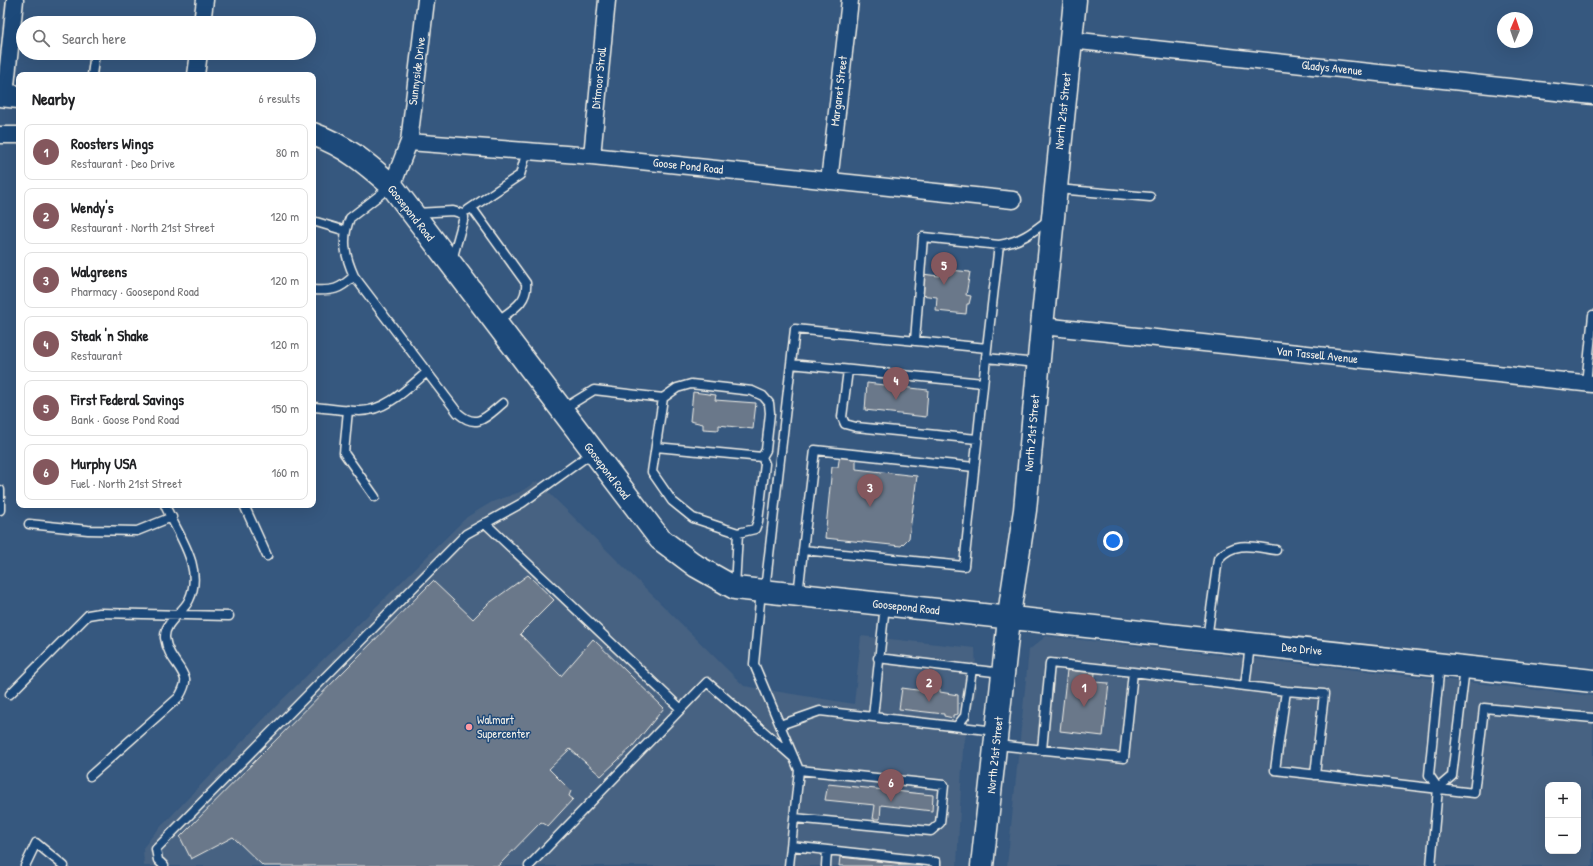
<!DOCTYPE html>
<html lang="en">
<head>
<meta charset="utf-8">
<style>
  body { margin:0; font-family:"Patrick Hand",sans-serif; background:#f6f6f6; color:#202124 }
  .controls { position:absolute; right:12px; bottom:12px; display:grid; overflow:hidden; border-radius:8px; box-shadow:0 4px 16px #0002 }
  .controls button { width:36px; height:36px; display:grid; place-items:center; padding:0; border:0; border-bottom:1px solid #e0e0e0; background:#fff; color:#202124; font:20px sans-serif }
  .compass { position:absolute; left:1497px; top:12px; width:36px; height:36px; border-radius:50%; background:#fff; box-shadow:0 4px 16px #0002; rotate:2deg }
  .you { position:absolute; left:1113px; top:541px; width:14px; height:14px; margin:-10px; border:3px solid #fff; border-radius:50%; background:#1a73e8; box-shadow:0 0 0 6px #1a73e833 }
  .badge { display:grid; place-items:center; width:26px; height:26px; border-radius:50%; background:#84575d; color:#fff; font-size:13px; font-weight:700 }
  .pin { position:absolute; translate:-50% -33px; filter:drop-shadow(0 1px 2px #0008) }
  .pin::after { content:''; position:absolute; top:21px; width:14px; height:12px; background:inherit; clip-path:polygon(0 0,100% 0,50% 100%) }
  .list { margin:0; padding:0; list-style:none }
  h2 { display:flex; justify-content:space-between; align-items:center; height:52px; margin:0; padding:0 16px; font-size:17px }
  h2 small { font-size:13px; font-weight:400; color:#757577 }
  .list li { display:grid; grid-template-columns:26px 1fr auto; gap:12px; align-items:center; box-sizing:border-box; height:56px; margin:0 8px 8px; padding:0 8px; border:1px solid #e0e0e0; border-radius:8px }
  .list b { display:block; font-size:15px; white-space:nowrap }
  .list p { margin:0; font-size:13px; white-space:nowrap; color:#757577 }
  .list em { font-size:13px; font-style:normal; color:#757577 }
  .icon { flex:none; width:22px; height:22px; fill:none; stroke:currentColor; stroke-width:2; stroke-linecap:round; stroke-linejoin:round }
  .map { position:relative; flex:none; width:1593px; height:866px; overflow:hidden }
  .search { position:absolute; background:#fff; box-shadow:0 4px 16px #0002; left:16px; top:16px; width:300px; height:44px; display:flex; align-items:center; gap:10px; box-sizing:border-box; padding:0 14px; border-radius:22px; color:#757577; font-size:15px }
  .panel { position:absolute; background:#fff; box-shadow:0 4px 16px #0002; left:16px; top:72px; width:300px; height:436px; border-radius:8px }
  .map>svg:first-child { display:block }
  .built { fill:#466282; fill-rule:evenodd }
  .building { fill:#6b788a; stroke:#f4f1e8 }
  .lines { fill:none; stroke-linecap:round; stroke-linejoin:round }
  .lane-casing { stroke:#f4f1e8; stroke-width:11 }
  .street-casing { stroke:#f4f1e8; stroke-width:19 }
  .secondary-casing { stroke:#f4f1e8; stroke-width:25 }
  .lane { stroke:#1f4a7a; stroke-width:8 }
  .street { stroke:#1f4a7a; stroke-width:16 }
  .secondary { stroke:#1f4a7a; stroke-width:22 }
  .poi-dot { fill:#ff9aa2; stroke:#1f4a7a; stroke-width:1.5 }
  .labels { text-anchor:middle; stroke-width:3; stroke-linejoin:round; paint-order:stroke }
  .street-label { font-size:12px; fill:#f4f1e8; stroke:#1f4a7a }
  .poi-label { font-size:12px; fill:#f4f1e8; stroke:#1f4a7a; text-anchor:start }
</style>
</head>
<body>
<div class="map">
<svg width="1593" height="866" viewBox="0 0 1593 866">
  <rect width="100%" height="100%" fill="#36587f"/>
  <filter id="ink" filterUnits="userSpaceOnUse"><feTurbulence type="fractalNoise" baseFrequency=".025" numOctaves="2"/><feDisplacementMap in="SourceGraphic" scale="8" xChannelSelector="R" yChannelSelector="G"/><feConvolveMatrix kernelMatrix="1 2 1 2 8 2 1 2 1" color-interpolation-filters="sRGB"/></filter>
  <g filter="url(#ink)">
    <!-- built -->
    <path class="built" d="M537,481L744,686L854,704L861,636L975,648L977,689L963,748L957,866H144L143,848L153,835L282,700L467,517L492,502L520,492Z
      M1046,636L1593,696V866H1007L1029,650ZM1548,785H1578V851H1548Z"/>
    <!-- building -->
    <path class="building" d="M941,269L970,272L966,295L971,296L969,304H967L966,314L936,311L937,297L920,295L922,274L939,276Z
      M867,383L928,390L926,417L865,410Z
      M693,392L716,395L715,400L756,403L753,429L719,425V430L703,429V424L690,421Z
      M840,454L856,456V469L917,476L909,538L901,546L825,538L832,467H838Z
      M528,575L554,600L520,634L561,676L593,639L664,708L632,747L601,776L570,749L549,769L571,791L569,796L573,799L548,826L541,822L498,866H263L233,837L191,859L180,837L433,581L473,619L488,604Z
      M1067,670L1095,673L1094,682L1109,683L1103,736L1060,731Z
      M925,687L940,689V692L958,695V714L953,715V718L944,716V714L899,709L902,688L924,691Z
      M828,784L933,795L932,811L881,805L880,819H873L875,805L825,800Z
      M840,857L923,866H839Z"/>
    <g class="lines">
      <!-- lane casing -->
      <g class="lane-casing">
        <path id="lane" d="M92,75L95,53
          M390,187L350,218C341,239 345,256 354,276L458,413C477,430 486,417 503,403
          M1057,189L1150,197
          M472,208L526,283C528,303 511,310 496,322
          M468,210L520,175L527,151
          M416,213L453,211L463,214L464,217L452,260
          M313,221L346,231
          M313,290C333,291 339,290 354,276
          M915,341L923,237L999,245C1020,242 1033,232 1048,220
          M987,348L999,245
          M791,364L983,383
          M848,370L842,417L845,424L856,427L977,439
          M1586,384L1593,315
          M663,398L677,388L691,384L752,391L763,396L769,403L770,413L766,450L762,457
          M313,407C329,408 344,411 360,411C386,411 408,388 427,372
          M563,409L594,390L663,398L652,472L672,501L693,518L738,533L735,587
          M348,410L344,453L375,497
          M656,447L762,457L765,464L758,521L755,529L738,533
          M974,467L815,450L803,550L964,566L986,358
          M0,490V510
          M244,505L267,556
          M485,523L681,709
          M29,524L88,530L137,531L172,517
          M765,590L795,329L987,348L986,358L1038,363
          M761,591L754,664L799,770L789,866
          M798,595L803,550
          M885,605L873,717L996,731
          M1207,639L1218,559C1235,540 1254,547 1276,550
          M878,658L1002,673
          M1245,686L1250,645
          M1286,691L1324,694L1315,775
          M10,694L88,615L100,613L229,616
          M780,725L820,711L873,717
          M957,726L965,716L972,669
          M997,745L1124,758L1133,672L1286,691L1275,770L1474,793L1484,708L1593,718
          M1042,750L1050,663L1133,672
          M90,776L179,697C182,692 186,685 185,679C181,665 168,658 165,638C164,622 183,613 189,600C205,567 177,534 165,505
          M1438,788L1452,776L1465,668
          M794,818L931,831L940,823L944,785L799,770
          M791,846L936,862V866
          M25,866L36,843L64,866
          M164,866L158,860L156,849L466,534L522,503L593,452
          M529,866L707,682L794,758
          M826,866L827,850
          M1431,866L1438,788L1429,775L1440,664"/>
      </g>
      <!-- street casing -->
      <g class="street-casing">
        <path id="street" d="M202,23L205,0
          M1070,40L1593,96
          M196,75L199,53
          M5,95L15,0
          M0,135H19
          M409,142L426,0
          M592,156L607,0
          M829,181L850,0
          M392,186L409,142L592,156L1013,200
          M1042,326L1593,384"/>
      </g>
      <!-- secondary casing -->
      <g class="secondary-casing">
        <path id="secondary" d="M0,95L19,97
          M313,134C346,146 366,163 392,186L660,539L696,566L735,588L1593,681
          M982,866L1011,601L1025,510L1042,326L1075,0"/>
      </g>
      <!-- lane -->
      <use href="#lane" class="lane"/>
      <!-- street -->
      <use href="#street" class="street"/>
      <!-- secondary -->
      <use href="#secondary" class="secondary"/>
    </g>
  </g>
  <!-- markers -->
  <circle class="poi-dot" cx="469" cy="727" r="4"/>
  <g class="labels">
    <!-- street labels -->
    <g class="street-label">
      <text transform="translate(1332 68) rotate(6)" y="4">Gladys Avenue</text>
      <text transform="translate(417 71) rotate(-83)" y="4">Sunnyside Drive</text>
      <text transform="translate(599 78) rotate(-84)" y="4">Ditmoor Stroll</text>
      <text transform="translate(839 91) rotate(-83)" y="4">Margaret Street</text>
      <text transform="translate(1063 111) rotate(-84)" y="4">North 21st Street</text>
      <text transform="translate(688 166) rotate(6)" y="4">Goose Pond Road</text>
      <text transform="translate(411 213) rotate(52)" y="4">Goosepond Road</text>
      <text transform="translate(1317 355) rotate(6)" y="4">Van Tassell Avenue</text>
      <text transform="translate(1032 433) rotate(-85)" y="4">North 21st Street</text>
      <text transform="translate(607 471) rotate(53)" y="4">Goosepond Road</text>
      <text transform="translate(906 607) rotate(6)" y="4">Goosepond Road</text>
      <text transform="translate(1302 649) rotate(6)" y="4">Deo Drive</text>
      <text transform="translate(995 755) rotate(-84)" y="4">North 21st Street</text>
    </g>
    <!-- poi labels -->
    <g class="poi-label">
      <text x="477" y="724">Walmart<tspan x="477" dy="14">Supercenter</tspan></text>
    </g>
  </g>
</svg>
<div class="controls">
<button>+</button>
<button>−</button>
</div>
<svg class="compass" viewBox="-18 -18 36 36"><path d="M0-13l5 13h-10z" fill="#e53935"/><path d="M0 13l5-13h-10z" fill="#757577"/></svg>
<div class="you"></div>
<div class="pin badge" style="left:1084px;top:707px">1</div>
<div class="pin badge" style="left:929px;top:702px">2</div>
<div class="pin badge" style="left:870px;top:507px">3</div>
<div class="pin badge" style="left:896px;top:400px">4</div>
<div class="pin badge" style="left:944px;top:285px">5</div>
<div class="pin badge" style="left:891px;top:802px">6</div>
<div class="search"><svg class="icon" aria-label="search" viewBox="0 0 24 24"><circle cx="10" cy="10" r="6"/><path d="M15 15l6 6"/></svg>Search here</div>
<section class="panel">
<h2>Nearby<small>6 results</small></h2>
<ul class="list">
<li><span class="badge">1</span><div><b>Roosters Wings</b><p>Restaurant · Deo Drive</p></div><em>80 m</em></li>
<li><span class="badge">2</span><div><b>Wendy's</b><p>Restaurant · North 21st Street</p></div><em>120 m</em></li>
<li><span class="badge">3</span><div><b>Walgreens</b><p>Pharmacy · Goosepond Road</p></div><em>120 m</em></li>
<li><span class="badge">4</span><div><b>Steak 'n Shake</b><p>Restaurant</p></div><em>120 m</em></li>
<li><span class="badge">5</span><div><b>First Federal Savings</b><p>Bank · Goose Pond Road</p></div><em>150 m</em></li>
<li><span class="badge">6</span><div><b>Murphy USA</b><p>Fuel · North 21st Street</p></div><em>160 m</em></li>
</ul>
</section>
</div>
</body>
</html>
